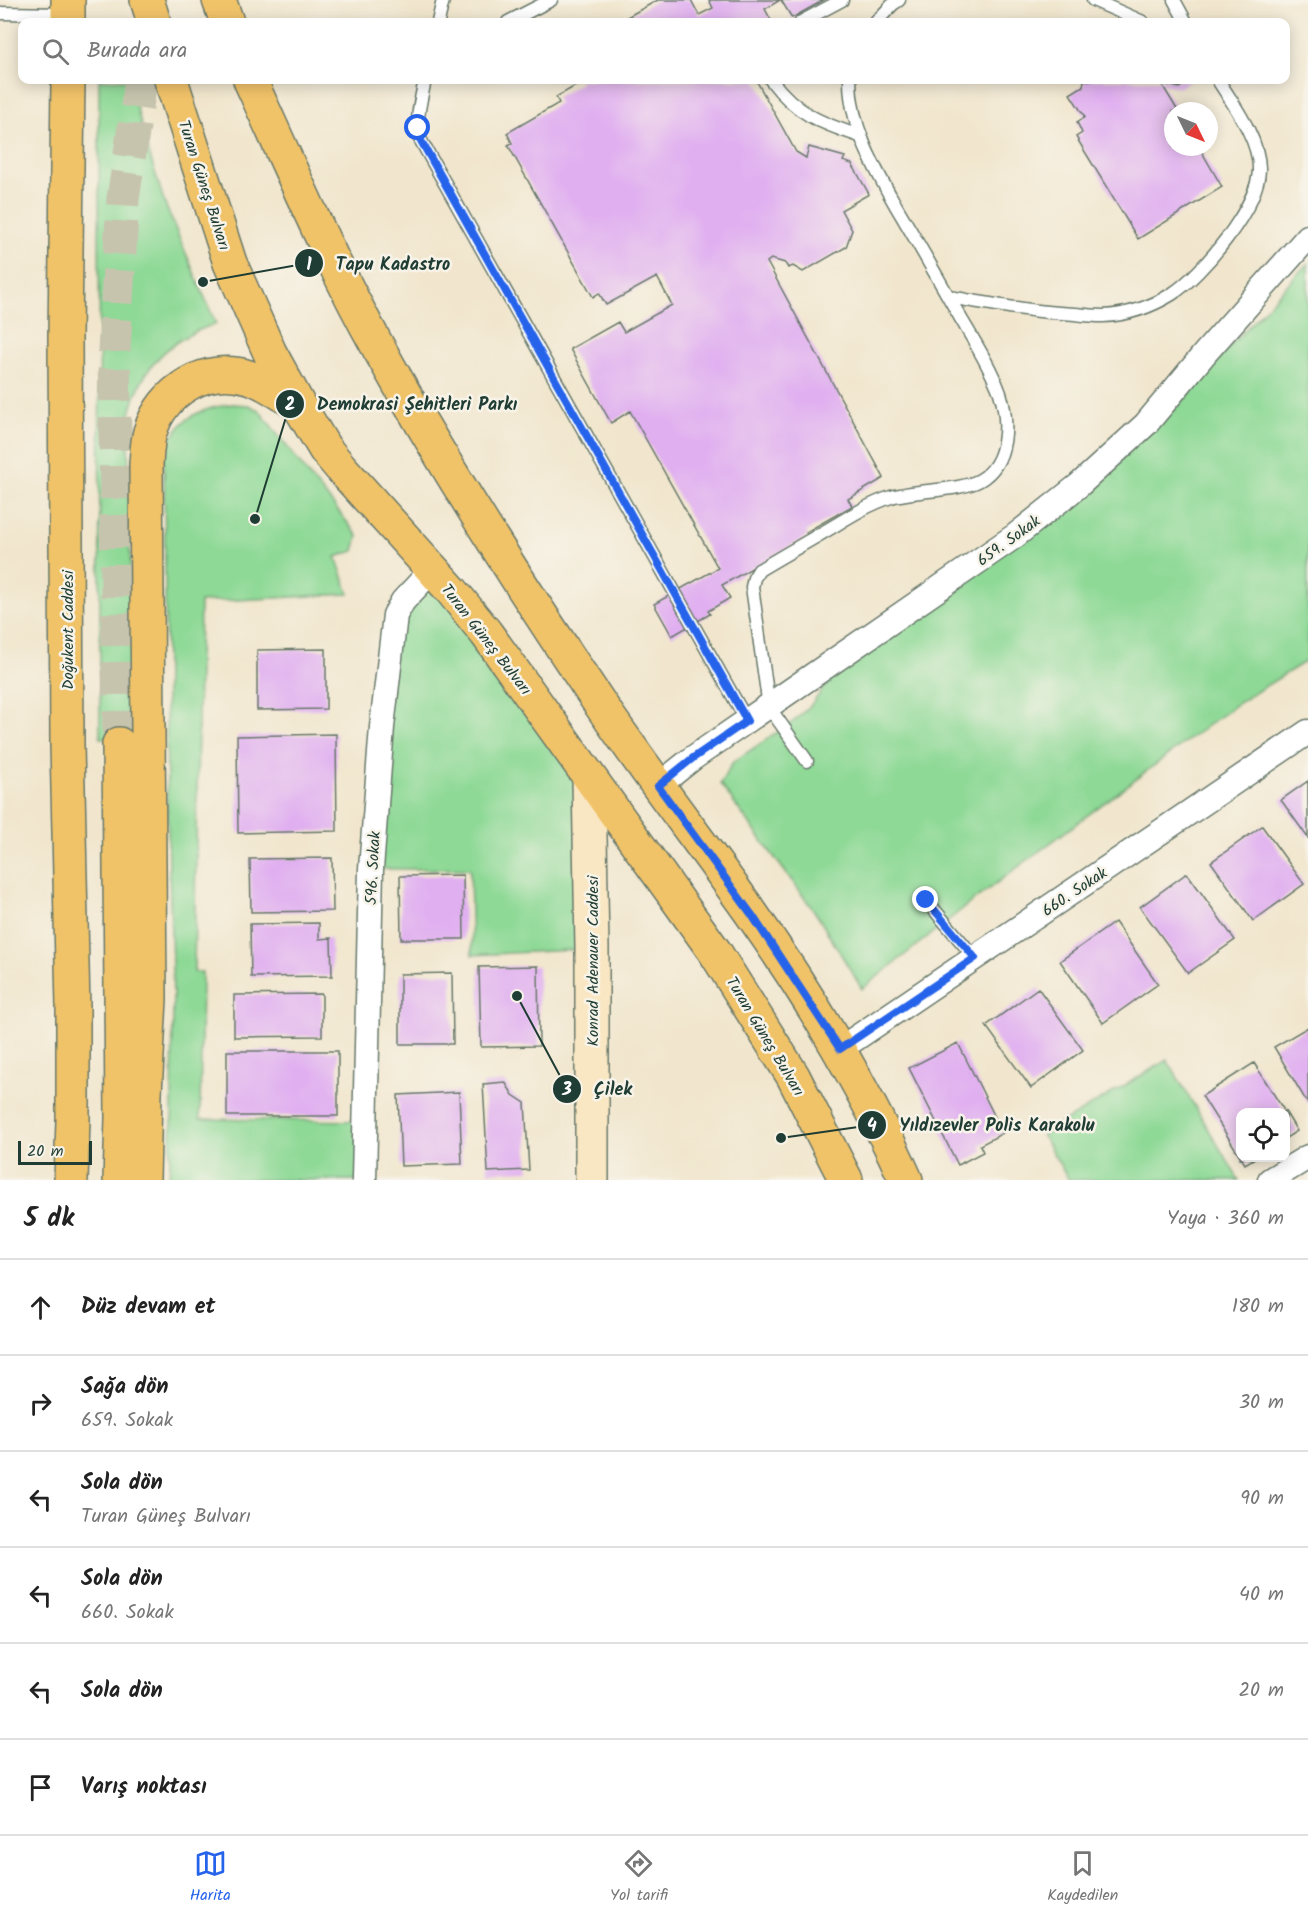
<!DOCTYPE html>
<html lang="tr">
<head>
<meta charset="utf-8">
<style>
  body { margin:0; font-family:Kalam,sans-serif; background:#f6f6f6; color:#222 }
  .controls { position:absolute; right:18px; bottom:18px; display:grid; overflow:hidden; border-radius:12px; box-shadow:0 3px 15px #0003 }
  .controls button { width:54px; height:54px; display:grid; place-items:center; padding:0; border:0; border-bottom:2px solid #e0e0e0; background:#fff; color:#222; font:30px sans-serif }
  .compass { position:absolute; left:1164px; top:102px; width:54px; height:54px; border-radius:50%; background:#fff; box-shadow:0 3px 15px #0003; rotate:133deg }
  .scale { position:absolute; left:18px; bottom:15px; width:74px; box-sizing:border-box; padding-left:6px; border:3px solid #1f3d34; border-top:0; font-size:16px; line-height:21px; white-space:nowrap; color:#1f3d34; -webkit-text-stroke:4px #f7f3e8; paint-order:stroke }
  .stop { position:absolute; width:18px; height:18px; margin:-14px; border:4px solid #2563eb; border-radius:50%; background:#fff }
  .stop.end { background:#2563eb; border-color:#fff; box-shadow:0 2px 6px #0008 }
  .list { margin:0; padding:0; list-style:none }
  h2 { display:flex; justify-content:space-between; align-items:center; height:78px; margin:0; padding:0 24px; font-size:26px }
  h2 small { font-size:20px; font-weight:400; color:#767676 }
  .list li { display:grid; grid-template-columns:39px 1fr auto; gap:18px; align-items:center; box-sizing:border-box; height:96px; padding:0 24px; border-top:2px solid #e0e0e0 }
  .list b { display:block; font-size:22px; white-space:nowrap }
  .list p { margin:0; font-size:20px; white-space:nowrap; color:#767676 }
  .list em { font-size:20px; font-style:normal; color:#767676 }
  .icon { flex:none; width:33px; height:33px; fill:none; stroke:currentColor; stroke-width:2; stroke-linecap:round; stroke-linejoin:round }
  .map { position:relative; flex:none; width:1308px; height:1180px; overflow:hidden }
  .search { position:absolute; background:#fff; box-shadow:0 3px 15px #0003; left:18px; right:18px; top:18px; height:66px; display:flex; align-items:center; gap:15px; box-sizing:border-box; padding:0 21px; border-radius:12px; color:#767676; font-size:22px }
  .sheet { height:654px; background:#fff }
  nav { display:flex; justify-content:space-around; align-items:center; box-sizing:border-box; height:84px; border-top:2px solid #e0e0e0; background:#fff; font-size:16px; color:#767676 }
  nav a { display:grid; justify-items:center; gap:3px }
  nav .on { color:#2563eb }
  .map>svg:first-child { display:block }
  .green { fill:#8ed996; stroke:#568b65; stroke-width:1.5 }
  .building { fill:#e0aff0 }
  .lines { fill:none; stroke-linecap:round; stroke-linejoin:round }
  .primary-tunnel { stroke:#c7c4ae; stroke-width:33; stroke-dasharray:33 16; stroke-linecap:butt }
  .service-casing { stroke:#68786a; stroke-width:15 }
  .minor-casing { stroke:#68786a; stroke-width:27 }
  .secondary-casing { stroke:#68786a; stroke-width:36 }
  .primary-casing { stroke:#68786a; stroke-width:36 }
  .service { stroke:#fff; stroke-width:12 }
  .minor { stroke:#fff; stroke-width:24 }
  .secondary { stroke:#f9e7c3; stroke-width:33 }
  .primary { stroke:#f1c369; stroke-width:33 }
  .route { stroke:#2563eb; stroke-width:8 }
  .labels { text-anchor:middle; stroke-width:5; stroke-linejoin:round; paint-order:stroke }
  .street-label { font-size:16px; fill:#1f3d34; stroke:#f7f3e8 }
  .leader { fill:none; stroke:#1f3d34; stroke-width:2 }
  .callout-dot { fill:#1f3d34; stroke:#f7f3e8; stroke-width:2 }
  .mark-label { font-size:18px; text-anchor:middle; font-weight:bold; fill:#fff }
  .callout-label { font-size:18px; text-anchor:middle; font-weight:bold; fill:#1f3d34; stroke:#f7f3e8; stroke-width:5; stroke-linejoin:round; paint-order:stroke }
</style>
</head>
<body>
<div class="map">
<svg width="1308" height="1180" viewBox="0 0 1308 1180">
  <rect width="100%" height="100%" fill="#f7f3e8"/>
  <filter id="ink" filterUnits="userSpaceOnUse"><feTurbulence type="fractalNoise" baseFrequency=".0167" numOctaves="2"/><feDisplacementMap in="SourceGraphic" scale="12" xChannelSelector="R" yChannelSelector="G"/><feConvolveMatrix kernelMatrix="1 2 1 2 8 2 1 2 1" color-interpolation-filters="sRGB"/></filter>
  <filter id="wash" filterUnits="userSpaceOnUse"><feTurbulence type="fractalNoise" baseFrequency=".008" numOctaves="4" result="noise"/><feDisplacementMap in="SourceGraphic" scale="24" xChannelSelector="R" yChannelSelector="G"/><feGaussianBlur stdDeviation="1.35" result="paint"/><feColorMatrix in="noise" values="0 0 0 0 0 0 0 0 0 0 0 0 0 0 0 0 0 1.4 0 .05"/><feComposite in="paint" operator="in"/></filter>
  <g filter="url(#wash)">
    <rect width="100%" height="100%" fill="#f1e6cd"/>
    <!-- green -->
    <path class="green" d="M99,80H129L148,150L165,204L216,324C166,339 136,373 128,425L133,736L100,738Z
      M1308,263V660L1235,705L970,903L862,989L815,912L720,784L733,762L794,721L811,705L833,676L1157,425L1181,403L1228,348Z
      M233,404L248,405L259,410L314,482L332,503L358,536L354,551L336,557L349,594L200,602L194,972H202L200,1119L364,1121V1180H169L172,1119L173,997L167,800L164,456C176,419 196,409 233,404Z
      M432,570L589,778L592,949L472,955L470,869H371L395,615Z
      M1167,1060L1239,1180H1069L1042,1135Z"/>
    <g id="blocks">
      <!-- building -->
      <path class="building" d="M658,0H691L699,15L713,8L709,0H780L765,9L772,22H618Z
        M781,0H824L792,18Z
        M579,80H756L796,152L806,158L809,147L845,157L843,161L852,164L869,194L841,210L852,230L846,247L803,272L793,266L788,268L785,263L771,259L767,262L884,478L848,499L852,506L806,532L808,536L722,585L730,598L708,611L710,614L672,636L654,604L718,568L630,411L611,423L570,349L618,322L624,332L672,305L657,277L606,305L599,293L593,297L508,145L512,143L507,133L559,103L556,97L581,83Z
        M1084,80H1192L1179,88L1161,83L1178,111H1173V147H1199L1222,187L1138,239L1076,137L1082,133L1077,122L1085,117L1070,94L1083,86Z
        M326,649V709L257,710V650Z
        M336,734L337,831L238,833L237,736Z
        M1308,781V838L1281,800Z
        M1262,826L1304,884L1253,921L1211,862Z
        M332,858L333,911L251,912L250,859Z
        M1187,873L1235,940L1188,973L1140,907Z
        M463,875L464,939H401L400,876Z
        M1115,922L1158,984L1103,1023L1060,961Z
        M319,923V939L331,938L332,976L251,977L250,924Z
        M538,966L539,1046L481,1047L479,967Z
        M452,973L453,1044H400V974Z
        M1038,988L1083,1050L1031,1088L986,1026Z
        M322,994V1036L234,1037V995Z
        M1308,1027V1104L1274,1047Z
        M958,1043L1003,1133L980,1145L983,1152L958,1165L909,1068Z
        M227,1051H338V1116H227Z
        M1254,1063L1285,1112H1240V1158H1255L1245,1164L1202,1096Z
        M505,1082L513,1095L525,1103L529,1170L488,1172L483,1084Z
        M459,1092L462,1164L401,1166L398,1095Z
        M1286,1113L1297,1131L1286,1138Z"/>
    </g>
  </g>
  <g filter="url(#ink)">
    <use href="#blocks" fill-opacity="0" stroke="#68786a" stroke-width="1.5"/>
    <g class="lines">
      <!-- primary-tunnel -->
      <path class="primary-tunnel" d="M119,744L114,351L123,199L141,80"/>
      <!-- service casing -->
      <g class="service-casing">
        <path id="service" d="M1093,0L1143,22
          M1174,0L1186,22
          M0,13L66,14
          M438,22L443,0
          M508,22L551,0
          M801,22L842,0
          M876,22L893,4L899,0
          M425,80C421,100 415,118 420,139L747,721
          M771,80C797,114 820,123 860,136
          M949,297C991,304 1033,312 1075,314C1084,315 1094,316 1103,316C1127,315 1151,307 1172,294C1202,275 1258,207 1259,170C1260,140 1233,104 1218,80
          M807,761L769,707L752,587L754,578L759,570C784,555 809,541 834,526C852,515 870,504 891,497C915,490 961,491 980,480C1009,463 1009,421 1000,393C990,366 974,341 960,317C939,280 918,243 896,206C874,167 850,126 850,80
          M926,900L975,958"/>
      </g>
      <!-- minor casing -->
      <g class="minor-casing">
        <path id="minor" d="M658,786L693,758L1015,536L1078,486L1146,424L1206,352L1308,237
          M840,1049L1308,732
          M364,1180L371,869L382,727L395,615L403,601L432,570
          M1270,1180L1308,1157"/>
      </g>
      <!-- secondary casing -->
      <g class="secondary-casing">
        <path id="secondary" d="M589,778L592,949V1180"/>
      </g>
      <!-- primary casing -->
      <g class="primary-casing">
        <path id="primary" d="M68,0V22
          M147,0L154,22
          M219,0L227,22
          M68,80L65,338L67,745L73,1007V1120L71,1180
          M171,80L230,263L270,353L298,404L325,449L341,468L452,591L486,633L715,952L793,1076L846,1180
          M250,80C291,169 330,261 378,347C445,468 519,584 596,698C645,771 700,841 751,913C810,997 864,1086 906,1180
          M119,744L122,1118L120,1180
          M143,1180L145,1093L150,999L146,464C147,454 147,442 150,432C163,390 206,364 249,377C266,382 282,395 298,404"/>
      </g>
      <!-- service -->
      <use href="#service" class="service"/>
      <!-- minor -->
      <use href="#minor" class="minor"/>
      <!-- secondary -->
      <use href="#secondary" class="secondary"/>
      <!-- primary -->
      <use href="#primary" class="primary"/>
    </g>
  </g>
  <g class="lines" filter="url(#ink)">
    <!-- route -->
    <path class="route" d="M418,128L420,139L747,721L693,758L658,786L752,915L840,1049L975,958L926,900"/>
  </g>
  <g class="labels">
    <!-- street labels -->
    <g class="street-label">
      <text transform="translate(205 185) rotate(72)" y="6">Turan Güneş Bulvarı</text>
      <text transform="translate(1008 540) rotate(-36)" y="6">659. Sokak</text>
      <text transform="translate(67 630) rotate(-90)" y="6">Doğukent Caddesi</text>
      <text transform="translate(487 639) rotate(52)" y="6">Turan Güneş Bulvarı</text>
      <text transform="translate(372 868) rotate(-87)" y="6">596. Sokak</text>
      <text transform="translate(1074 891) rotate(-34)" y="6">660. Sokak</text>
      <text transform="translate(592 961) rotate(-90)" y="6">Konrad Adenauer Caddesi</text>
      <text transform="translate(766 1036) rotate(59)" y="6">Turan Güneş Bulvarı</text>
    </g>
  </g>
  <!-- callouts -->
  <path class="leader" d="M203 282L309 263M255 519L290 404M517 996L567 1089M781 1138L872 1125"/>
  <g class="callout-dot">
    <circle cx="203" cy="282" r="6"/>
    <circle cx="255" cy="519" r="6"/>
    <circle cx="517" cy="996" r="6"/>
    <circle cx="781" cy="1138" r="6"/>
    <circle cx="309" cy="263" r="15"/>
    <circle cx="290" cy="404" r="15"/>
    <circle cx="567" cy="1089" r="15"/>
    <circle cx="872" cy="1125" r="15"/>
  </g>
  <g class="mark-label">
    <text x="309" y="270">1</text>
    <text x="290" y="410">2</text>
    <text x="567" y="1095">3</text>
    <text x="872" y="1131">4</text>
  </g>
  <g class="callout-label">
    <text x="393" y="270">Tapu Kadastro</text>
    <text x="417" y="410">Demokrasi Şehitleri Parkı</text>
    <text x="613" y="1095">Çilek</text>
    <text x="997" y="1131">Yıldızevler Polis Karakolu</text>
  </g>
</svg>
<div class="controls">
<button><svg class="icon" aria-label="locate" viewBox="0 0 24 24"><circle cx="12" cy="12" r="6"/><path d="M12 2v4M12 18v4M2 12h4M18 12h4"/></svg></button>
</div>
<svg class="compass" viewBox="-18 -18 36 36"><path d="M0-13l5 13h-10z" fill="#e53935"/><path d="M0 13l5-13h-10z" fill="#767676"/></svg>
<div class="scale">20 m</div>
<div class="stop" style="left:418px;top:128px"></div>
<div class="stop end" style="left:926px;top:900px"></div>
<div class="search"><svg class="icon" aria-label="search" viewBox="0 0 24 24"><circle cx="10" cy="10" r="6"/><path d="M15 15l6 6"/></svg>Burada ara</div>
</div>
<section class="sheet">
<h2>5 dk<small>Yaya · 360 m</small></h2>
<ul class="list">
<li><svg class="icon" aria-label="ahead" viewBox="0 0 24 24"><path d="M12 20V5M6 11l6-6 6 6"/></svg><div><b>Düz devam et</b></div><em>180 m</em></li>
<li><svg class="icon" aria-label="right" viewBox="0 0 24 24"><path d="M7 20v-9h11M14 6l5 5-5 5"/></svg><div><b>Sağa dön</b><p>659. Sokak</p></div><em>30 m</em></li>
<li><svg class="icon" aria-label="left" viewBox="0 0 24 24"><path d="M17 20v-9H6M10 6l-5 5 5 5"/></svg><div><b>Sola dön</b><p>Turan Güneş Bulvarı</p></div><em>90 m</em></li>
<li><svg class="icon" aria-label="left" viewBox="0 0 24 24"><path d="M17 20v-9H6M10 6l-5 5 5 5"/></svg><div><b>Sola dön</b><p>660. Sokak</p></div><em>40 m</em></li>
<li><svg class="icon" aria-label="left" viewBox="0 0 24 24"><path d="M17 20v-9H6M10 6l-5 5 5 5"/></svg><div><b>Sola dön</b></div><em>20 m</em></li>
<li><svg class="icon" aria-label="arrive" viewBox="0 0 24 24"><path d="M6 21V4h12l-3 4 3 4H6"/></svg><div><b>Varış noktası</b></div></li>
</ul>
</section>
<nav>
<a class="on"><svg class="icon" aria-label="map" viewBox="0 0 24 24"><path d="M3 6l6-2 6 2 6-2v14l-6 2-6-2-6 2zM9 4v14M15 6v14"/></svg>Harita</a>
<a><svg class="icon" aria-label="directions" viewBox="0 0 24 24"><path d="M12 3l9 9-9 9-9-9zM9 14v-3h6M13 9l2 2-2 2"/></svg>Yol tarifi</a>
<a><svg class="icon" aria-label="saved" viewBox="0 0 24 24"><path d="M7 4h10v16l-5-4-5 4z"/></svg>Kaydedilen</a>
</nav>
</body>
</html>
